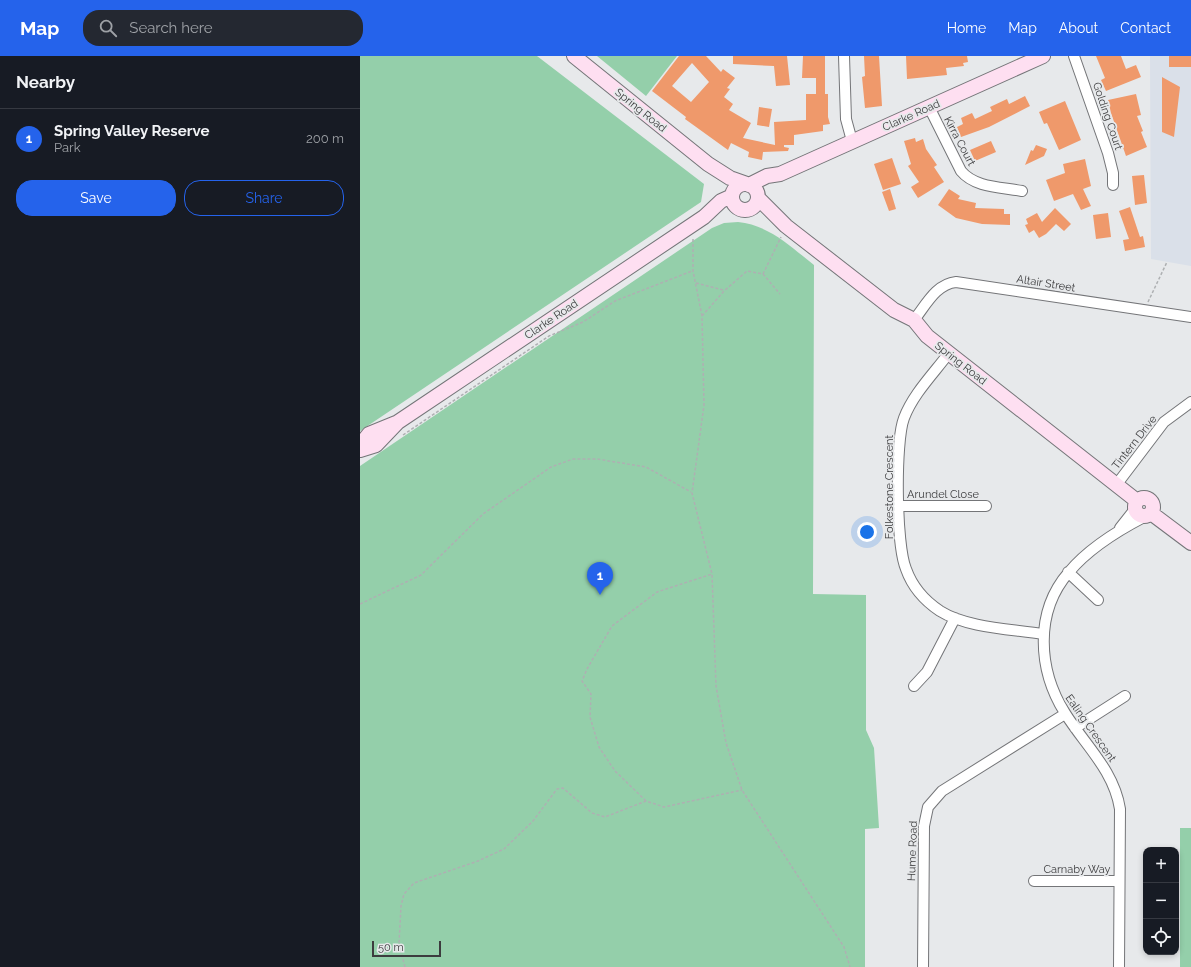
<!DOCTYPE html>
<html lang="en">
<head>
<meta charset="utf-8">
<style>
  body { margin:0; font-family:Raleway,sans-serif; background:#242831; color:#f1f3f6 }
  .controls { position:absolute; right:12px; bottom:12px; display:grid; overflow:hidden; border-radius:8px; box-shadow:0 2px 6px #0003 }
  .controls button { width:36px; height:36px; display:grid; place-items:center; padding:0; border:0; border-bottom:1px solid #363941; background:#171b24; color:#f1f3f6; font:20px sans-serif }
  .scale { position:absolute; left:12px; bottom:10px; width:69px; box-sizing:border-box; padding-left:4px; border:2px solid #3c3c3e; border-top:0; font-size:11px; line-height:14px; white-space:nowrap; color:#3c3c3e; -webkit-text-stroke:3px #e7e9eb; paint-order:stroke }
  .you { position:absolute; left:507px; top:476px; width:14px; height:14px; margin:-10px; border:3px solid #fff; border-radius:50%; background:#1a73e8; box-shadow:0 0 0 6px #1a73e833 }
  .badge { display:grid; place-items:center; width:26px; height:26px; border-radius:50%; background:#2563eb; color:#fff; font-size:13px; font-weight:700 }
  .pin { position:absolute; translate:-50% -33px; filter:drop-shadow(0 1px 2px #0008) }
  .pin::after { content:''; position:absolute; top:21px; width:14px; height:12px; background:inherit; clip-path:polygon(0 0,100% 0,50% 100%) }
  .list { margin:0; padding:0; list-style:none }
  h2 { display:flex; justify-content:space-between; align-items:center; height:52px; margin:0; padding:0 16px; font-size:17px }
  h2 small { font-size:13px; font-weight:400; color:#9ea1a6 }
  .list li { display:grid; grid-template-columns:26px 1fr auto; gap:12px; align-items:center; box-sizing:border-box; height:60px; padding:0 16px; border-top:1px solid #363941 }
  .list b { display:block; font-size:15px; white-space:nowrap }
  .list p { margin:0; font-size:13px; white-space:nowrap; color:#9ea1a6 }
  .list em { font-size:13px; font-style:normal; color:#9ea1a6 }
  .actions { display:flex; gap:8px; padding:12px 16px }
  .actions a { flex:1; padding:9px 0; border:1px solid #2563eb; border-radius:16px; text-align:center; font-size:14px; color:#2563eb }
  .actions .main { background:#2563eb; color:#fff }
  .icon { flex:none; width:22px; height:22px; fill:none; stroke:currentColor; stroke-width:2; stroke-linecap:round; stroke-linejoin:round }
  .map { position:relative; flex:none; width:831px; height:911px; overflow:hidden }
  header { display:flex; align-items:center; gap:24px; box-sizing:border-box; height:56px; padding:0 20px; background:#2563eb; color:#fff }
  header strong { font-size:19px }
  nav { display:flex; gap:22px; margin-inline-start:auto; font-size:14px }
  .search { width:280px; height:36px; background:#242831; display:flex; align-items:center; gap:10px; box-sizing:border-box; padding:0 14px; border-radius:16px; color:#9ea1a6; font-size:15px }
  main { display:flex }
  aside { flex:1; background:#171b24 }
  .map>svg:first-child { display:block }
  .built { fill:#dae0e9 }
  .green { fill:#94cfaa }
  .building { fill:#ef996b; fill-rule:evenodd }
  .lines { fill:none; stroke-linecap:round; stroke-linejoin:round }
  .street-casing { stroke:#747578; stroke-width:12 }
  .secondary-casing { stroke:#747578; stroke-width:16 }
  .path { stroke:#aeb0b2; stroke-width:1.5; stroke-dasharray:3 2; stroke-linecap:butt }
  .street { stroke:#fff; stroke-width:10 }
  .secondary { stroke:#fedff1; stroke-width:14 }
  .labels { text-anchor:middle; stroke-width:3.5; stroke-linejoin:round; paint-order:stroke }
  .street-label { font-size:11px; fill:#3c3c3e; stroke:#e7e9eb }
</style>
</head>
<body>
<header>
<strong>Map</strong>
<div class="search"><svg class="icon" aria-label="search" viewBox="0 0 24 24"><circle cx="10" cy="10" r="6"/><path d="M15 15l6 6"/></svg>Search here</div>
<nav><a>Home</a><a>Map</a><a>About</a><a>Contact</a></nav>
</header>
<main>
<aside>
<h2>Nearby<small></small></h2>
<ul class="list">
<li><span class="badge">1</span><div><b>Spring Valley Reserve</b><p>Park</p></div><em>200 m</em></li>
</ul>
<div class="actions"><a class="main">Save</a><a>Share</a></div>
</aside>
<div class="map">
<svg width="831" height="911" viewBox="0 0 831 911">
  <rect width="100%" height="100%" fill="#e7e9eb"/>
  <!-- built -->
  <path class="built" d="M790,0H831V210L791,203Z"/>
  <!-- green -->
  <path class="green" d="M0,0H177L344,128L341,146L0,375Z
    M237,0H317L286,40Z
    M378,166C409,169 431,191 454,209L453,538L506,539V674L514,692L519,772L505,773V911H0V410L352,172L364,167Z
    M820,772H831V911H820Z"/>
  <!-- building -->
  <path class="building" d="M319,0H346L361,16L363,13L375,22L367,32L370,33L364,41L373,48L369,54L391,67L383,82L415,89L414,66L446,64V38H456V22H442L443,0H465V38H468V61L470,68L463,69V75L434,79V89H424V91L429,92L428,95L403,96L402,104L388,101L389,96L371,87L368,94L325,63L326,61L292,35ZM332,7L349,26L331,46L312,30Z
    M373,0H427L430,29L416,30L414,10L373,8Z
    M504,0H519L522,50L505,52L502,21L505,20Z
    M546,0H607L608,6L603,7L604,10L586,12L587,19L547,23Z
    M736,0H761L766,13L776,9L781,21L746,35L741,24L745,22Z
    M809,0H831V11H809Z
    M802,21L820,31L814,81L802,76Z
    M776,38L781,59L777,60L783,75L781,76L787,91L766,100L751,57L748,44Z
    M665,40L670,50L629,71L601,81L597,71L603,68L601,62L612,57L615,63L632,55L630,51L647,43L649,48Z
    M705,45L721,84L699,94L687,67L684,68L679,56Z
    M399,51L412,53L409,71L397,69Z
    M555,82L556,86L563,83L566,93L577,109L574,111L584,126L558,142L551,131L559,126L548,110L551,108L544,85Z
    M631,85L636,96L615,105L610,94Z
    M676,89L687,93L684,100L665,109L671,94L673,95Z
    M532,102L541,128L523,134L514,108Z
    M725,103L731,130L723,133L731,150L721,154L713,138L694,145L686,124L705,117L703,108Z
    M784,119L787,147L775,149L772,120Z
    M530,133L536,153L529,155L522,136Z
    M589,133L600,140L598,143L616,147L615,152L644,153V158H650V169L622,168L596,162L578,149Z
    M770,151L780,181L783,180L785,191L765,195L763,184L769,183L759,155Z
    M695,152L711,168L704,175L696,168L686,178L679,182L674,174L669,177L665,169L668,168L666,163L677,157L682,166Z
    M748,157L751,181L736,183L733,159Z"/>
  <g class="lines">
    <!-- street casing -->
    <g class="street-casing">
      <path id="street" d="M484,0L486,63L492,85
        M714,0L748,97L753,117V129
        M569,51L601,115C615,132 642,131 662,135
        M554,264C566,249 576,228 596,226L831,261
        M589,297C574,317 553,338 544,362C535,386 536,489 546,513C552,530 565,545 580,555C607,572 652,573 683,578
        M757,428L804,366L831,346
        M539,450H626
        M760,472L775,453
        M708,516L738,544
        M554,630L567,616L595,562
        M715,672L765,640
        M674,825H759
        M563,911L564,770L568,751L582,735L705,658
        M759,911L760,753C754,714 724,688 705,657C678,614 674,556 709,516C729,492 757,475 784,461"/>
    </g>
    <!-- secondary casing -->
    <g class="secondary-casing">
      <path id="secondary" d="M214,0L348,108L370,122L387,128
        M372 141a13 13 0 1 1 26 0a13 13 0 1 1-26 0Z
        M389,129L407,120L420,118L683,0
        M398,142L426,170L534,254L554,264L567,280L777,445
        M0,389L9,378L36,367
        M0,394L16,389L38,366L344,161L361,145L372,140
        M775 451a9 9 0 1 1 18 0a9 9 0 1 1-18 0Z
        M791,457L831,487"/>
    </g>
    <!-- path -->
    <path class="path" d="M333,183V215L342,260L344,349L332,437L352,518L356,630L366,687L382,734L484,891L490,911
      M403,218L420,238
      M336,227L363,234
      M788,246L807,206
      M342,260L364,235L387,215L403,218L421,181
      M43,379L189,280L223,266L255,245L332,215
      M0,548L61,519L123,458L191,411L213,403H237L286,411L331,436
      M286,745L255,715L239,691L230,661L231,638L222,625L227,613L252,570L297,536L352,518
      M45,911L39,888L41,850L44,838L54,827L118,805L144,793L173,765L197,733L203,732L232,757L245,761L286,745L304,751L382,734"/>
    <!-- street -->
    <use href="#street" class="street"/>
    <!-- secondary -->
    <use href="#secondary" class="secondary"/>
  </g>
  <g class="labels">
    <!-- street labels -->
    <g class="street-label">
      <text transform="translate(281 54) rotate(39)" y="4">Spring Road</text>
      <text transform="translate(551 59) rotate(-24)" y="4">Clarke Road</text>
      <text transform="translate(748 60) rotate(71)" y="4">Golding Court</text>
      <text transform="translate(600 85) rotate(62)" y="4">Kirra Court</text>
      <text transform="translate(686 227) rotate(9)" y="4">Altair Street</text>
      <text transform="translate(191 263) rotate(-34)" y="4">Clarke Road</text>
      <text transform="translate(601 307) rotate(38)" y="4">Spring Road</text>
      <text transform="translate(774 386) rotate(-52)" y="4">Tintern Drive</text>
      <text transform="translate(529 431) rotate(-90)" y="4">Folkestone Crescent</text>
      <text x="583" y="442">Arundel Close</text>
      <text transform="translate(731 672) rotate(55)" y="4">Ealing Crescent</text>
      <text transform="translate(552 795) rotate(-88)" y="4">Hume Road</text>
      <text x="717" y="817">Carnaby Way</text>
    </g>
  </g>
</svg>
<div class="controls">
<button>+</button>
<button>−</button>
<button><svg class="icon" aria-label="locate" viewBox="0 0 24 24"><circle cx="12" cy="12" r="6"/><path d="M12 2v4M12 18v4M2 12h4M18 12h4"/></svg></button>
</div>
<div class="scale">50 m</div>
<div class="you"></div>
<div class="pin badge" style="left:240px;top:539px">1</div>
</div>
</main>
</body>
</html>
